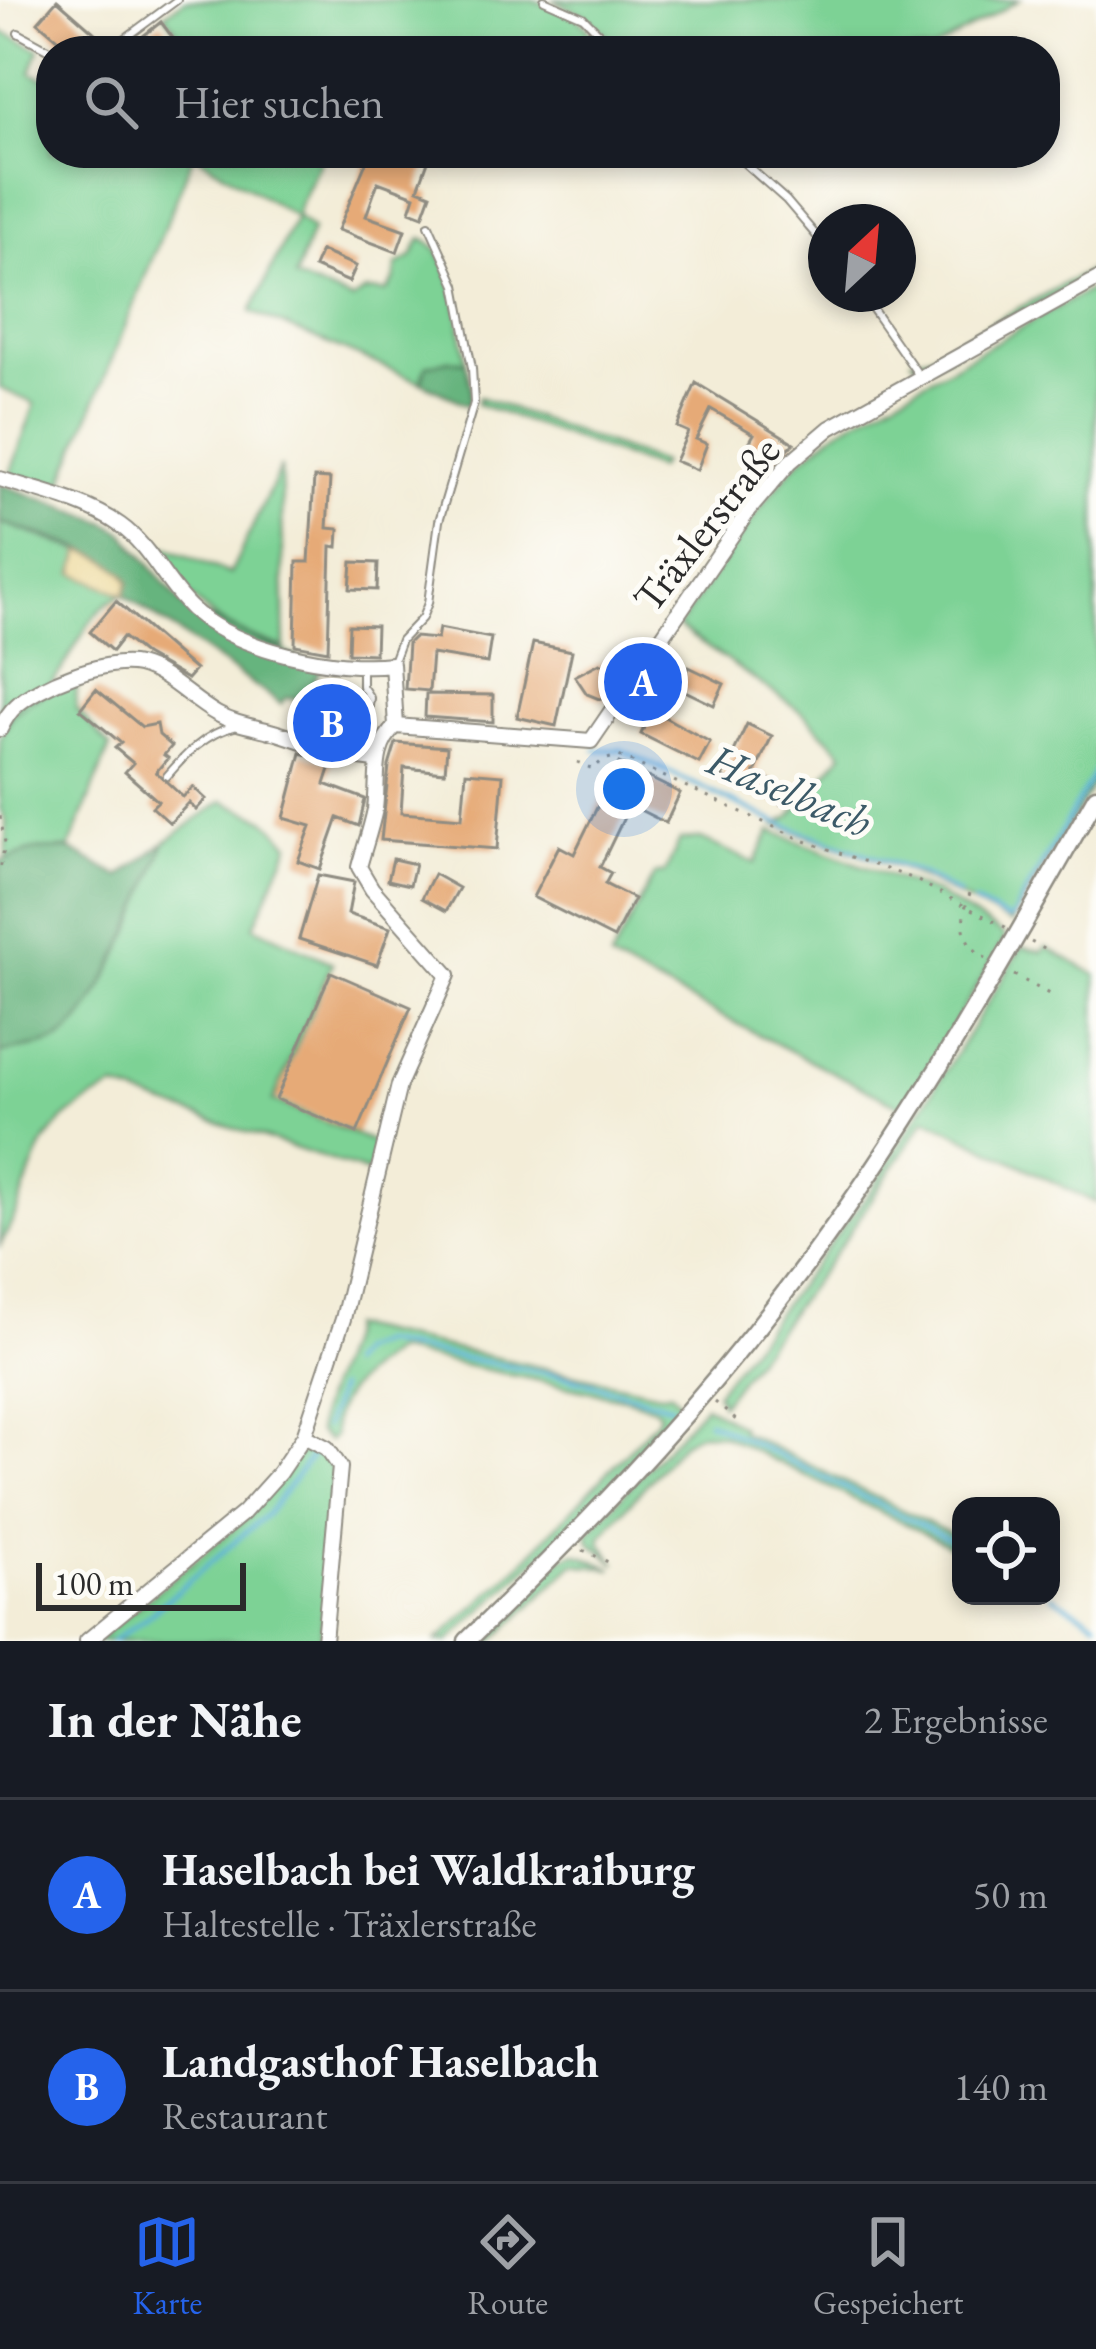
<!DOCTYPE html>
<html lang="de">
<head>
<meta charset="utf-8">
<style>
  body { margin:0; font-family:"EB Garamond",serif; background:#20242c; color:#f1f3f6 }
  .controls { position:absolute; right:36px; bottom:36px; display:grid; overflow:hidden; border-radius:24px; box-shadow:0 6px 18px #0003 }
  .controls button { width:108px; height:108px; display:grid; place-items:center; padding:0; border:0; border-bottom:3px solid #363941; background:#171b24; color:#f1f3f6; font:60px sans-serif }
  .compass { position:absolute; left:808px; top:204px; width:108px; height:108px; border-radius:50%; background:#171b24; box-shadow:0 6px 18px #0003; rotate:26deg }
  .scale { position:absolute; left:36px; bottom:30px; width:210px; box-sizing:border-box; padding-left:12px; border:6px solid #2b2b2b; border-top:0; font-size:33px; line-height:42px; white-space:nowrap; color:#2b2b2b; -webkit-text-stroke:9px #fdfcf7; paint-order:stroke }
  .you { position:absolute; left:624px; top:789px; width:42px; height:42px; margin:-30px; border:9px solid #fff; border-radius:50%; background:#1a73e8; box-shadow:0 0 0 18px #1a73e833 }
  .badge { display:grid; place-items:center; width:78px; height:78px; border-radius:50%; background:#2563eb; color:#fff; font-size:39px; font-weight:700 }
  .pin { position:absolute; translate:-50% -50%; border:6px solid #fff; box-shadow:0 3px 12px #0006 }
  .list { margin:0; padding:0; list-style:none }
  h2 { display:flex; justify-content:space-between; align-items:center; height:156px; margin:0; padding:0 48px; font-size:51px }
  h2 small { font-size:39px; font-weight:400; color:#9ea1a6 }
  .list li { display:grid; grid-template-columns:78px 1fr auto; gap:36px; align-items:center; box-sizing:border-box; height:192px; padding:0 48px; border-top:3px solid #363941 }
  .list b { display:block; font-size:45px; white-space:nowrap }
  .list p { margin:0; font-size:39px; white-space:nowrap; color:#9ea1a6 }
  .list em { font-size:39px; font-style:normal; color:#9ea1a6 }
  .icon { flex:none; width:66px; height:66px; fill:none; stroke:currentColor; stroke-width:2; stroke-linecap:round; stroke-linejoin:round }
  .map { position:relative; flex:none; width:1096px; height:1641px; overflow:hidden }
  .search { position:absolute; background:#171b24; box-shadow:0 6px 18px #0003; left:36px; right:36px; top:36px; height:132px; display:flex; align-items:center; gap:30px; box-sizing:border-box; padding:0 42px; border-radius:48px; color:#9ea1a6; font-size:45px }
  .sheet { height:540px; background:#171b24 }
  nav { display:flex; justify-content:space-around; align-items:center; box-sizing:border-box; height:168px; border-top:3px solid #363941; background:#171b24; font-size:33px; color:#9ea1a6 }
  nav a { display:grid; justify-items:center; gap:6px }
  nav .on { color:#2563eb }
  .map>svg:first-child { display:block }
  .green { fill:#7dd295; stroke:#547e60; stroke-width:3 }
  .forest { fill:#66b47e; stroke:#487054; stroke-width:3 }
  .sand { fill:#eeda9e; stroke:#8c8264; stroke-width:3 }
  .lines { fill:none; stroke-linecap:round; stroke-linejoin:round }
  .stream { stroke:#5cb1d8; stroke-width:4.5 }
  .building { fill:#e6aa77 }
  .service-casing { stroke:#8f8c82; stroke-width:10 }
  .minor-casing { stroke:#8f8c82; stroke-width:18 }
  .tertiary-casing { stroke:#8f8c82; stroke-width:21 }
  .path { stroke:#8f8c82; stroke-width:3; stroke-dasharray:3 9; stroke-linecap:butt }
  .service { stroke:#fff; stroke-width:6 }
  .minor { stroke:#fff; stroke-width:14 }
  .tertiary { stroke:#fff; stroke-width:16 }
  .labels { text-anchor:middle; stroke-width:10; stroke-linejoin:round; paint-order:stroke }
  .street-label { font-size:42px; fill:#2b2b2b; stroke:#fdfcf7 }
  .water-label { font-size:45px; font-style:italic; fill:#3c5a68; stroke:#fdfcf7 }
</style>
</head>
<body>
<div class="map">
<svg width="1096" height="1641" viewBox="0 0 1096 1641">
  <rect width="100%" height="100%" fill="#fdfcf7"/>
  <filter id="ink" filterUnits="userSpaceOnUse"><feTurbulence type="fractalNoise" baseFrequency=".00833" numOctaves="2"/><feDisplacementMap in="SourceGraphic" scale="24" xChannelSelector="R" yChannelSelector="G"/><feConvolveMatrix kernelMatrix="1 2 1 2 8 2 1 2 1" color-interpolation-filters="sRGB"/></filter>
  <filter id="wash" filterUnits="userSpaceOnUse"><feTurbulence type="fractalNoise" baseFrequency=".004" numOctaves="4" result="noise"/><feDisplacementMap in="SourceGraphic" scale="48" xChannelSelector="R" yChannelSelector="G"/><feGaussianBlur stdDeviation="2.7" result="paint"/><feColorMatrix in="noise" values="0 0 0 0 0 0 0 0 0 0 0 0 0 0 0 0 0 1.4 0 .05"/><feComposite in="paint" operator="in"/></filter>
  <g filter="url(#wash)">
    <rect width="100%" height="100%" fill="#f3edd8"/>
    <!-- green -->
    <path class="green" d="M184,0H533C554,7 583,13 592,36L578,51H184L189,46L164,14Z
      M553,0H1019L932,51H624L587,16Z
      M0,31L39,49L31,73L51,81V153H324L298,208L297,217L312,230L295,278L352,300L366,291L386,292L394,281L397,265L412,257L421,238C456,250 460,329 466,362L449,360L423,372L421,382L251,312L296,217L194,154L58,494L9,477L35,404L0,388Z
      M1096,267V274L929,366L921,367L912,359L929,356Z
      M1096,286V780L1011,923L900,868L776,825L789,818L843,753L802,712L678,627L767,499L796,464L838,430Z
      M479,397L661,463L658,469L477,404Z
      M281,467L285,648C208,626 189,599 143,537L230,574Z
      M0,522L81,551L74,573L124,595C88,604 74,660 52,682C37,697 17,711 0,725Z
      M68,681L77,685L76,709L110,747L69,849L34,850L6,861V822L0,808V737L16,709Z
      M223,801L265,819L290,844L254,926L332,963L273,1101L376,1143L369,1173L115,1088C20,1131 44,1170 0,1245V1053L59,1040L93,999L132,929L164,843Z
      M771,831L935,893L1004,935V941L904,1108L610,960L654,875L665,873L680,840L701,839L755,863Z
      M1022,947L1042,952L1046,947L1096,975V1203L926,1118L839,1248L721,1404L716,1392L872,1189Z
      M348,1326L664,1394L670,1392L682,1405L560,1538L449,1641H437L515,1570L657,1420L659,1413L654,1407L628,1399L394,1351C366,1373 329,1396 334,1436L329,1441L318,1432C317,1397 344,1362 348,1326Z
      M705,1405L740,1426L742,1432L961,1539V1551L722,1435C704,1432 696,1431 682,1443L601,1536V1543L617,1564L590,1542L588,1533Z
      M307,1450L325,1454L333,1471L321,1641H95L247,1518L298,1455Z
      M576,1553L613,1569L574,1564L493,1641H480L563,1558Z"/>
    <!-- forest -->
    <path class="forest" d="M449,360L466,362L471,389L469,406L421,382L427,365Z
      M0,484L108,523L124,533L184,607L321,668L305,698H285L281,704L124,595L129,582C112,550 35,535 0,522Z
      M164,843C152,885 95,1025 56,1041C39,1048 18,1049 0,1053V861L34,850L69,849L120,877Z"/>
    <!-- sand -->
    <path class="sand" d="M81,551C98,553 121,566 129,582L124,595L74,573Z"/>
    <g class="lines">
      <!-- stream -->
      <path class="stream" d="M595,750H622L775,822L919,873L959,895
        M974,903L1007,919L1012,917L1096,770
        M348,1365L358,1351L380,1343L567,1377L671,1406
        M708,1421L961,1545
        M325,1427L338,1388
        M1051,1595L1096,1622
        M112,1641L143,1620L267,1514L312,1455"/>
    </g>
    <g id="blocks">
      <!-- building -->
      <path class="building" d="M57,0L96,34L82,51H72L38,22Z
        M161,22L179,46L173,51H124Z
        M370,153H431L418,189L431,194L423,216L410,211L415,196L378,182L366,216L405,230L397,252L338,230Z
        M321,251L356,266L349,282L314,267Z
        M696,383L794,443L777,460L749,443L754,434L711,409L696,439L707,444L697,470L675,461L688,432L677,427Z
        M314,478L330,479L327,528L339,529L338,547L331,546L328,651L295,645L297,562H309Z
        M352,562L378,563L377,590L350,589Z
        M116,601L195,670L187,679L145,655L123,637L112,651L90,632Z
        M349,625L376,626L375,654L348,653Z
        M439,628L491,638L487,663L432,654L429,691L405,689L408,643L414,637L437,639Z
        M533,643L572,651L556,726L517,717Z
        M600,663L613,669L618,682L607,698L599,699L587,694L575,676Z
        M689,667L724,684L714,705L679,688Z
        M331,684L349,693L334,736L328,733L326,738L303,729L315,702L321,705Z
        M96,689L142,727L157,724L159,735L172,746L164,755L168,758L156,772L183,797L193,787L206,799L196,810L189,803L170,823L152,807L158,801L125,772L133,763L115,748L121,743L80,709Z
        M426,694L493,695V722L425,717Z
        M652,710L710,742L699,763L641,734Z
        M747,724L772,736L755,772L788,789L780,804L722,777Z
        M396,743L447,747L445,772L404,768L401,813L462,818L466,772L503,775L497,849L381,840L389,766Z
        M301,753L332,763L325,784L365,799L359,826L338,818L320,869L298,861L311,826L284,818Z
        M619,763L680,793L666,823L630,805L600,867L611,873L605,884L634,899L614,938L533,897L559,846L574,854Z
        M393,859L415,864L410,885L388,880Z
        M434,874L459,888L446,911L422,898Z
        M318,875L354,882L348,914L390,928L377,965L299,939Z
        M331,972L411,1007L357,1133L276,1099Z"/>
    </g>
  </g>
  <g filter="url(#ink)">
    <use href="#blocks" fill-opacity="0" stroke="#8f8c82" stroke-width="3"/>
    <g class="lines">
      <!-- service casing -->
      <g class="service-casing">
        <path id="service" d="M544,0L583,17L617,51
          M18,33L51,51
          M108,51L177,0
          M583,51L601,35
          M733,153L786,200L826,247
          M862,294L920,377
          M392,664L401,640L422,618L428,603L439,521L474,403L472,368L456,285L429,225
          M362,665V686L370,698L362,756
          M167,776C184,756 207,732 234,727"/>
      </g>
      <!-- minor casing -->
      <g class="minor-casing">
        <path id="minor" d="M0,479C39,491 86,501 120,525C151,547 165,584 192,609C236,650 334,671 392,664L396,726C371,748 379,779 375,809C371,829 364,848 359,867L372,889L448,975L399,1085L343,1319L304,1436L279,1473L243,1513L87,1641
          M396,726L591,741L749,510L790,462L830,428L1096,280
          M0,729C4,721 9,712 16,706C38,685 107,658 138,665C167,672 190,699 217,714C235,724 251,726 270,731C308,741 338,758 378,760
          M304,1436L327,1448L340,1467L324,1641"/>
      </g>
      <!-- tertiary casing -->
      <g class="tertiary-casing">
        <path id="tertiary" d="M467,1641C597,1516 719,1386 824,1240C926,1099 1010,948 1096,797"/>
      </g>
      <!-- path -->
      <path class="path" d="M577,762L593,769L603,760L619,756L805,841L912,878L1007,928
        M0,816L5,843L0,870
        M970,893C960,919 959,942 986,958
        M1031,942L1050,952
        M1014,975L1049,994
        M715,1402L736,1420
        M583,1550L608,1562"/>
      <!-- service -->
      <use href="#service" class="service"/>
      <!-- minor -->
      <use href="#minor" class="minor"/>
      <!-- tertiary -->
      <use href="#tertiary" class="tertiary"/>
    </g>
  </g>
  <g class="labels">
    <!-- street labels -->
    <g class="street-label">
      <text transform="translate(706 524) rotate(-52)" y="15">Träxlerstraße</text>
    </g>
    <!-- water labels -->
    <g class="water-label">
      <text transform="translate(790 790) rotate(23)" y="16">Haselbach</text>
    </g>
  </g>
</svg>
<div class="controls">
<button><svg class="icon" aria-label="locate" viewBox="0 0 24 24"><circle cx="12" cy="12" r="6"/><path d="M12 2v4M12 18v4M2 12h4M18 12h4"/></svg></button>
</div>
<svg class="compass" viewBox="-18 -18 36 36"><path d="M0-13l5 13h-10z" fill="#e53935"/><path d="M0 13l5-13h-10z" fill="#9ea1a6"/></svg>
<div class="scale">100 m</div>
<div class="you"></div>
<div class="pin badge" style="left:643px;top:682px">A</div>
<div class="pin badge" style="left:332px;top:723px">B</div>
<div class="search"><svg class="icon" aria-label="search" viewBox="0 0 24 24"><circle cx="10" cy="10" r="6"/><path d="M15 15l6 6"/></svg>Hier suchen</div>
</div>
<section class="sheet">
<h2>In der Nähe<small>2 Ergebnisse</small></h2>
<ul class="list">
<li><span class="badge">A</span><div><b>Haselbach bei Waldkraiburg</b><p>Haltestelle · Träxlerstraße</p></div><em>50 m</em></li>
<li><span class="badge">B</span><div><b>Landgasthof Haselbach</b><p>Restaurant</p></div><em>140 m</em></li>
</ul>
</section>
<nav>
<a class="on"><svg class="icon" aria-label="map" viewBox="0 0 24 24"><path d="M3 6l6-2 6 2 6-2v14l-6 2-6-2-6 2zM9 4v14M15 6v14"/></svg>Karte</a>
<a><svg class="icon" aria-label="directions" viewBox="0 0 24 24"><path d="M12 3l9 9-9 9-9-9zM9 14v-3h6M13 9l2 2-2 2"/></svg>Route</a>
<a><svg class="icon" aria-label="saved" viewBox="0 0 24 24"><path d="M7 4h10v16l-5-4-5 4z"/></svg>Gespeichert</a>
</nav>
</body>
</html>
